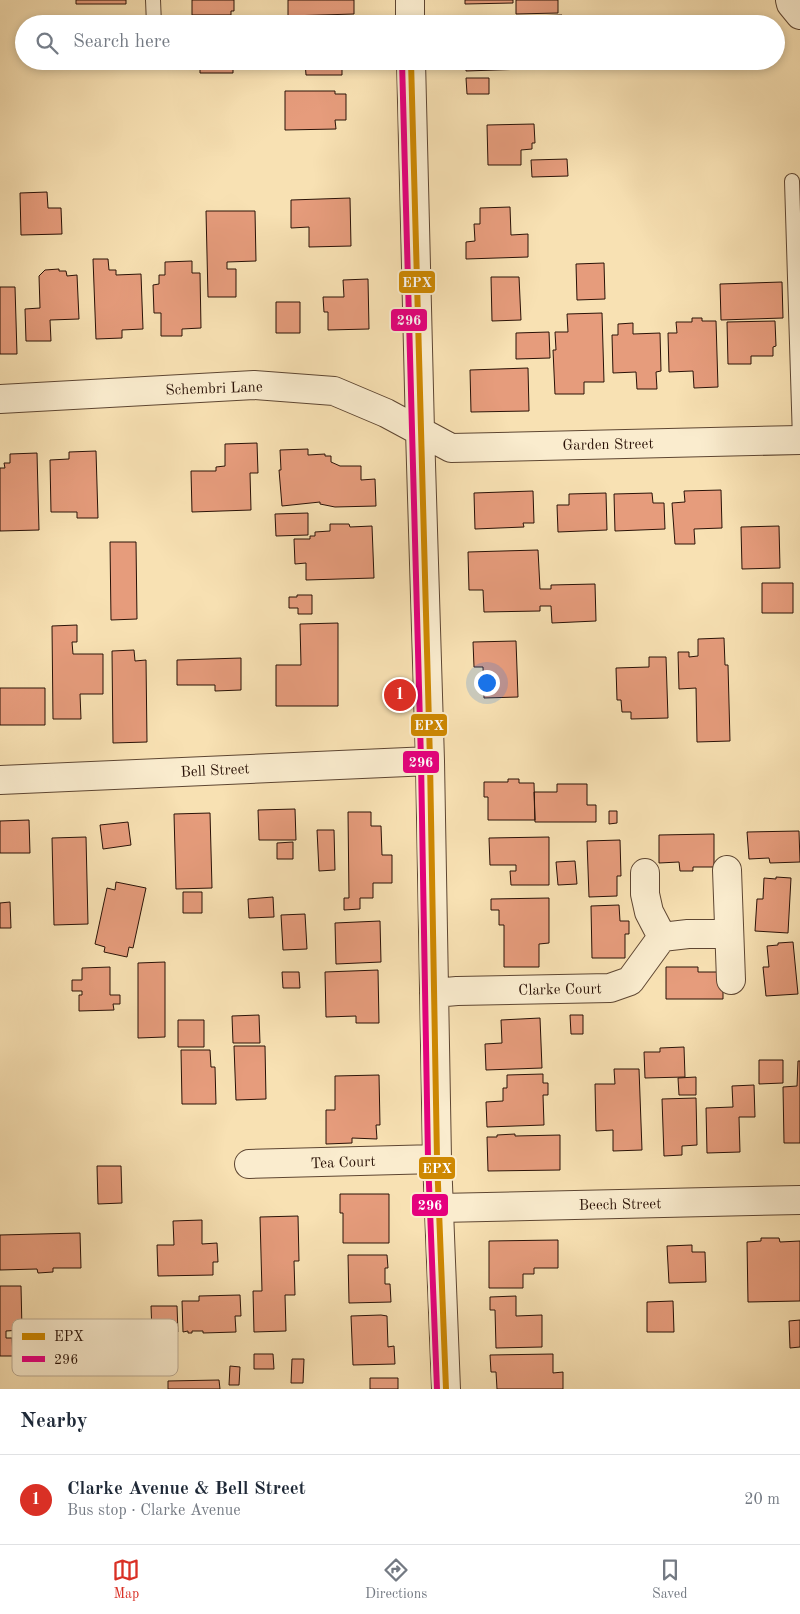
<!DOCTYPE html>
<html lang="en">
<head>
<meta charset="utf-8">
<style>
  body { margin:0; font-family:"Old Standard TT",serif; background:#f2f2f3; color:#1f2937 }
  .you { position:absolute; left:486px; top:682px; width:18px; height:18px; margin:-12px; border:4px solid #fff; border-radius:50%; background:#1a73e8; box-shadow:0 0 0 8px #1a73e833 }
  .badge { display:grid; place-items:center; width:32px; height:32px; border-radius:50%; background:#d93025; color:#fff; font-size:16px; font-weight:700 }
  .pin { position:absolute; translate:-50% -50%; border:2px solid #fff; box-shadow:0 1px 5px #0006 }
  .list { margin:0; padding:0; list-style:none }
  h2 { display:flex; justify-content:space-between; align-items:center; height:65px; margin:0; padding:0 20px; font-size:21px }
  h2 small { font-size:16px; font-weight:400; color:#747a83 }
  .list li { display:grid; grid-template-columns:32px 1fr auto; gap:15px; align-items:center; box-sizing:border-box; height:90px; padding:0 20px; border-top:1px solid #e0e1e3 }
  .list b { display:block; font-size:19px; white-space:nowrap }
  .list p { margin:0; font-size:16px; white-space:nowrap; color:#747a83 }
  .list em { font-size:16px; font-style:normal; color:#747a83 }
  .icon { flex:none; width:28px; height:28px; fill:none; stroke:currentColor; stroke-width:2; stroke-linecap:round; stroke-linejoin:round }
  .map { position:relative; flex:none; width:800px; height:1389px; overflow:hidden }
  .search { position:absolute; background:#fff; box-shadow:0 2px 8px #0003; left:15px; right:15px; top:15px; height:55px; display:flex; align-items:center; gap:12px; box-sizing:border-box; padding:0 18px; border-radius:28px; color:#747a83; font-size:19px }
  .sheet { height:155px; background:#fff }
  nav { display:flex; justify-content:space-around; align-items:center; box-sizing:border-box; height:70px; border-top:1px solid #e0e1e3; background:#fff; font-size:14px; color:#747a83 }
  nav a { display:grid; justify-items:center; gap:2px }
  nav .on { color:#d93025 }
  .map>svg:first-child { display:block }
  .building { fill:#e69c7c; stroke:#2a1207 }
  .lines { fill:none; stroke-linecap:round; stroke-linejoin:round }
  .lane-casing { stroke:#5e4632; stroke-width:16 }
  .street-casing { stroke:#5e4632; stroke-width:30 }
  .lane { stroke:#faecce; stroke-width:14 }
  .street { stroke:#faecce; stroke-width:28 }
  .bus-1-casing { stroke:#faecce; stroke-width:10 }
  .bus-2-casing { stroke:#faecce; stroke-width:10 }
  .bus-1 { stroke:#ce8801; stroke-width:6 }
  .bus-2 { stroke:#e5007d; stroke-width:6 }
  .labels { text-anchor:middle; stroke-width:4; stroke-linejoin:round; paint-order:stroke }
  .street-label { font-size:15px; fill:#2a1207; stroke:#faecce }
  .key { fill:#faecce; stroke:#bcab92; stroke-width:1 }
  .key-label { font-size:14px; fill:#2a1207 }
  .line-badge { stroke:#faecce; stroke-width:2 }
  .badge-label { font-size:14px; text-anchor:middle; font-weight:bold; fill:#fff }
</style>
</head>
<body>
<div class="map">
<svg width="800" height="1389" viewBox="0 0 800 1389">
  <rect width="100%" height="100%" fill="#f8e1b3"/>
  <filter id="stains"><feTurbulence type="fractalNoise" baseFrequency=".004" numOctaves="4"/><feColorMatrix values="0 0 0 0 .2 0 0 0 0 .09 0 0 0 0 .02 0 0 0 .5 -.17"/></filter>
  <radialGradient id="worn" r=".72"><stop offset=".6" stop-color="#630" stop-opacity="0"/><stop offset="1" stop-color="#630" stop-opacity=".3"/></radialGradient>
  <!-- building -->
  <path class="building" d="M76,0H126V4H76Z
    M192,0H234V11H231V15H192Z
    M288,0H354V14L288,16Z
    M465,0H513V3L465,4Z
    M516,0H558V13L516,14Z
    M562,15V24H530V16Z
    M250,20H277V24H250Z
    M200,61H233V73H200Z
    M305,61H342V75H306Z
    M466,61H526V69L466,71Z
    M466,78H489V94H467Z
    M285,91H335V94H346V120H335L336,129L285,130Z
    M534,124L535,143H532V149L521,150V165H488L487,125Z
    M567,159L568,176L532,177L531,160Z
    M47,192L48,208H61L62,234L21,235L20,193Z
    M350,198L351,246L309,247V227L291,228V200Z
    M510,207L511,235L528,234V257L466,259V242L475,241L474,224H480V208Z
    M206,211H255L256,261L227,262V269H236V297H208Z
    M93,259H108L109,270H116V275L141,274L143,329L122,330V338L96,339Z
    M192,261V273H200L201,328L182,329V336H161V313H154L153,285L159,284V275H165V262Z
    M604,263L605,299L577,300L576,264Z
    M59,269V271H66L67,276L77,275L79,319L50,320L51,341H26L25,309L40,308L39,276L45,270Z
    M491,277H519L521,320L492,321Z
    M368,279L369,329L328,330V312H324L323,297H344L343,280Z
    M782,282L783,318L721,320L720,284Z
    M0,287H15L17,354H0Z
    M276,302H300V333H276Z
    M602,313L604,382H584V394H555L553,350H556L555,332H568L567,314Z
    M692,318H702V321H716L718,387L694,388L693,371L669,372L668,333H677L676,322H692Z
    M775,321L776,346L773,347V356H751V364H728L727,322Z
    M633,323V334L660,333L661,371L656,372L657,389H637L636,372L613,373L612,335H618V324Z
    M549,332L550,358L516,359V333Z
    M528,368L529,411L471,412L470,370Z
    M257,443L258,473H250L251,510L192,512L191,471H216V467L225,466V444Z
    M308,449V455L325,454V456H331V462L340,466H361V480L375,479L376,506L335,507L320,504V502L282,506L279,470H281L280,450Z
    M96,451L98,518H77V512H51L50,460L69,459V452Z
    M37,453L39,530L0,531V468H5L4,463H10V454Z
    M721,490L722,528L694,529L695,544H675L672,503L685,502L684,491Z
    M533,491L534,523H523L524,527L475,529L474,493Z
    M606,493L607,530L558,532L557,505H569V494Z
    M652,493L653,503H664L665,529L615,531L614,494Z
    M308,513V535L276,536L275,514Z
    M330,524H349L350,527L372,526L374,578L306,580V563L295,564L294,539H310V536H315V532L330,531Z
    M779,526L780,568L742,569L741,527Z
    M110,542H136L137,619L111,620Z
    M538,550L540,589H551V585L595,584L596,621L552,623L551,606H540V611L484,612L483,590H469L468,552Z
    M762,583H793V613H762Z
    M297,595H312V614H298V608H289V597H297Z
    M338,623V706H276V665H301L300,624Z
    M77,625V642H72L73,654H103V694H80L81,719H53L52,626Z
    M724,638L725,665H728L730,741L697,742L696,688L679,689L678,652H689V657L698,656V639Z
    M516,641L518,697L484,698L483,667H474L473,642Z
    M134,650L135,661L146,660L147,742L113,743L112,651Z
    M649,657H666L668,718L631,719V712H622L621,700H617L616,668L649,667Z
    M241,658V690L215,691V685H177V660Z
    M0,688H45V725H0Z
    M508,779H519V783H534L535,820H488V797H484V782H508Z
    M557,784H587V805H596V822H535L534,792H557Z
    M295,809L296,840H259L258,810Z
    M609,811H617V823L609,824Z
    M348,812H371V826H381L382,855H392V883H373V898H360V909L344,910V898H349Z
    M210,813L212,888L176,889L174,814Z
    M29,820L30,853H0V821Z
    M128,822L131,845L103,849L100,825Z
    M317,830H334L335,870L319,871Z
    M799,831L800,862L770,863L769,858L749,859L747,832Z
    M714,834V867H693V871H680L679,862L659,863V835Z
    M86,837L88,924L54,925L52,838Z
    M549,837V885H511L510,871H516V865H490L489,838Z
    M620,840L621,876H617V896L589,897L587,841Z
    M293,842V859H277V843Z
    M575,861L577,884L558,885L556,862Z
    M776,877L791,878L788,933L755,931L757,899H763L764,878L776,879Z
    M116,882L146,888L133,948L129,947L127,957L104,952L105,947L95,944L107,888L115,890Z
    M183,892H202V913H183Z
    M273,897L274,917L249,918L248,899Z
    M549,898V943L539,944V967H504V925H499V910H491V899Z
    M10,902L11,928H0V903Z
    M619,905L620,921H629V934H625V958H592L591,906Z
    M305,914L307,949L283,950L281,915Z
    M380,921L381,962L336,964L335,923Z
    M793,942L798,994L766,996L763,967H769L767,946L778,945V943Z
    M165,962V1037L138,1038V963Z
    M110,967V995H120V1004H113L114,1010L79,1011V995H82V991H72V980H82V968Z
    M666,967H698V972H723V999H666Z
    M378,970L379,1023H356V1016L326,1017L325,972Z
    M282,972H299L300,988H283Z
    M259,1015L260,1043H233L232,1016Z
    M570,1015H583V1034H571Z
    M540,1018L542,1068L486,1070L485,1044L502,1043L501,1020Z
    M178,1020H204V1047H178Z
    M234,1046H265L266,1099L236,1100Z
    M684,1047L685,1077L645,1078L644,1052H660V1048Z
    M181,1050H210L211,1067H215L216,1104H182Z
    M759,1060H783V1083L759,1084Z
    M798,1061H800V1143H784L783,1087L797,1086Z
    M614,1069H639L642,1150L613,1151V1130L596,1131L595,1084H615Z
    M543,1074V1083H548V1095H543L544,1125L487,1127L486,1102L503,1101V1088H507V1075Z
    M379,1075L380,1125H376L377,1139L352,1138V1143L326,1144V1110H335V1076Z
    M696,1077V1095H679L678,1078Z
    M754,1085L755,1117H739L740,1152L707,1153L706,1108L733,1107L732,1086Z
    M696,1098L697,1145L682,1146V1155L664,1156L662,1099Z
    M515,1134V1136L560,1135V1170L488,1171L487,1137H497V1135Z
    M97,1166H121L122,1203L98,1204Z
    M340,1194H389V1243H343V1213H340Z
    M298,1216L299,1261H294L295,1295H285L286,1331L254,1332L253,1291H262L260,1217Z
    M202,1220V1244L217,1243L218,1262H213V1275L158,1276L157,1245H174L173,1221Z
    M80,1233L81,1268H53V1272L38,1273L37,1269L0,1270V1235Z
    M761,1238H779L780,1242L800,1241V1301L748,1302L747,1242L761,1241Z
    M558,1240V1268H534V1274H523V1288H489V1241Z
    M692,1245V1252H705L706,1282L669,1283L667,1246Z
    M348,1255H387L388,1268H385V1284H390L391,1302L349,1303Z
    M0,1286H21L22,1330L6,1331V1338H12L13,1356H0Z
    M240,1295L241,1316H235L236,1332L203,1333V1331H192V1333H188V1331L183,1332L182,1301H199V1296Z
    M516,1296V1316L542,1315V1347L496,1348L495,1310H490V1297Z
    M673,1301L674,1332H647V1302Z
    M151,1306H177L178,1332L152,1333Z
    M381,1315L387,1316L388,1347L394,1346L395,1364L353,1365L351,1316Z
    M800,1320V1347L790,1348L789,1321Z
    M254,1354H273L274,1369H254Z
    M553,1354V1373L563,1372V1389H497L496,1372H491L490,1355Z
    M292,1359H304L303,1383H291Z
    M230,1366L240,1367L239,1385H229Z
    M370,1378H398V1389H370Z
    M219,1380L220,1389H168V1381Z"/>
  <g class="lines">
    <!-- lane casing -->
    <g class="lane-casing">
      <path id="lane" d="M153,0L154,24
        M792,181L800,440"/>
    </g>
    <!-- street casing -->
    <g class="street-casing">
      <path id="street" d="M410,0V24
        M790,0L791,4L800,15
        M411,61L420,431L430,761L437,1159L446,1389
        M0,399L254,385L334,391L386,413L451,448L800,440
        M0,780L430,761
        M727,870L731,980
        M645,873V894L649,912L662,937
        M434,993L457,991L610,988L630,981L662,937L688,934H729
        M249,1164L437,1159
        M439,1208L800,1200"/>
    </g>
    <!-- lane -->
    <use href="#lane" class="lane"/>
    <!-- street -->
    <use href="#street" class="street"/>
    <!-- bus-1 casing -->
    <g class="bus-1-casing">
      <path id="bus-1" d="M411,61L430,761L437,1159L446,1389"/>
    </g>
    <!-- bus-2 casing -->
    <g class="bus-2-casing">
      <path id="bus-2" d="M402,61L421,761L428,1159L437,1389"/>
    </g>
    <!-- bus-1 -->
    <use href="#bus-1" class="bus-1"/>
    <!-- bus-2 -->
    <use href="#bus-2" class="bus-2"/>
  </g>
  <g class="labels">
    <!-- street labels -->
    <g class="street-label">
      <text transform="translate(214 388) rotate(-2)" y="5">Schembri Lane</text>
      <text transform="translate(608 444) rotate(-1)" y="5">Garden Street</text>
      <text transform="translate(215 770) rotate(-3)" y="5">Bell Street</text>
      <text transform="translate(560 989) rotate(-1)" y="5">Clarke Court</text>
      <text transform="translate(343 1162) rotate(-2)" y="5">Tea Court</text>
      <text transform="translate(620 1204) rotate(-1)" y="5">Beech Street</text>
    </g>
  </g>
  <!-- legend -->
  <rect x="12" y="1319" width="166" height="57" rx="8" class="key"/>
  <rect x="22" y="1333" width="23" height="7" fill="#ce8801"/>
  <rect x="22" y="1356" width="23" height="6" fill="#e5007d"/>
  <g class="key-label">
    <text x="54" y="1341">EPX</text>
    <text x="54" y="1364">296</text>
  </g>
  <g class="line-badge">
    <rect x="398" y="270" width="38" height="24" rx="5" fill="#ce8801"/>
    <rect x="390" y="308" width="38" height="24" rx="5" fill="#e5007d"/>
    <rect x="410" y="713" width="38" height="24" rx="5" fill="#ce8801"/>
    <rect x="402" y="750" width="38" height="24" rx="5" fill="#e5007d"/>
    <rect x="418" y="1156" width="38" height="24" rx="5" fill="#ce8801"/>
    <rect x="411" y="1193" width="38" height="24" rx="5" fill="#e5007d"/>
  </g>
  <g class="badge-label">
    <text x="417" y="287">EPX</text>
    <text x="409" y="325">296</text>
    <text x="429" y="730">EPX</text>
    <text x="421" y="767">296</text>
    <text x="437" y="1173">EPX</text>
    <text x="430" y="1210">296</text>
  </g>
  <rect width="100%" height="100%" filter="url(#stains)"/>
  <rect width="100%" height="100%" fill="url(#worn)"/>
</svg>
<div class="you"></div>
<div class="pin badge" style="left:400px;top:695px">1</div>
<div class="search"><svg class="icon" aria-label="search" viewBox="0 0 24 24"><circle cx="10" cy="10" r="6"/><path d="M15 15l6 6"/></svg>Search here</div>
</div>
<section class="sheet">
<h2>Nearby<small></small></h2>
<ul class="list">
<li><span class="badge">1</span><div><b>Clarke Avenue &amp; Bell Street</b><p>Bus stop · Clarke Avenue</p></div><em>20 m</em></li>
</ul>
</section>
<nav>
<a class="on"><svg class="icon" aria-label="map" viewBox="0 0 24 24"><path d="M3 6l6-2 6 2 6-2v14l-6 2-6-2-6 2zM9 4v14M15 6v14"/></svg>Map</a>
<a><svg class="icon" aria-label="directions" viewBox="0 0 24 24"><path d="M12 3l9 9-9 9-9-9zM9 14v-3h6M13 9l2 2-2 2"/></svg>Directions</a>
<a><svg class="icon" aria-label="saved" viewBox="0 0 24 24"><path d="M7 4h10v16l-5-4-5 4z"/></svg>Saved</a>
</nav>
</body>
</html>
